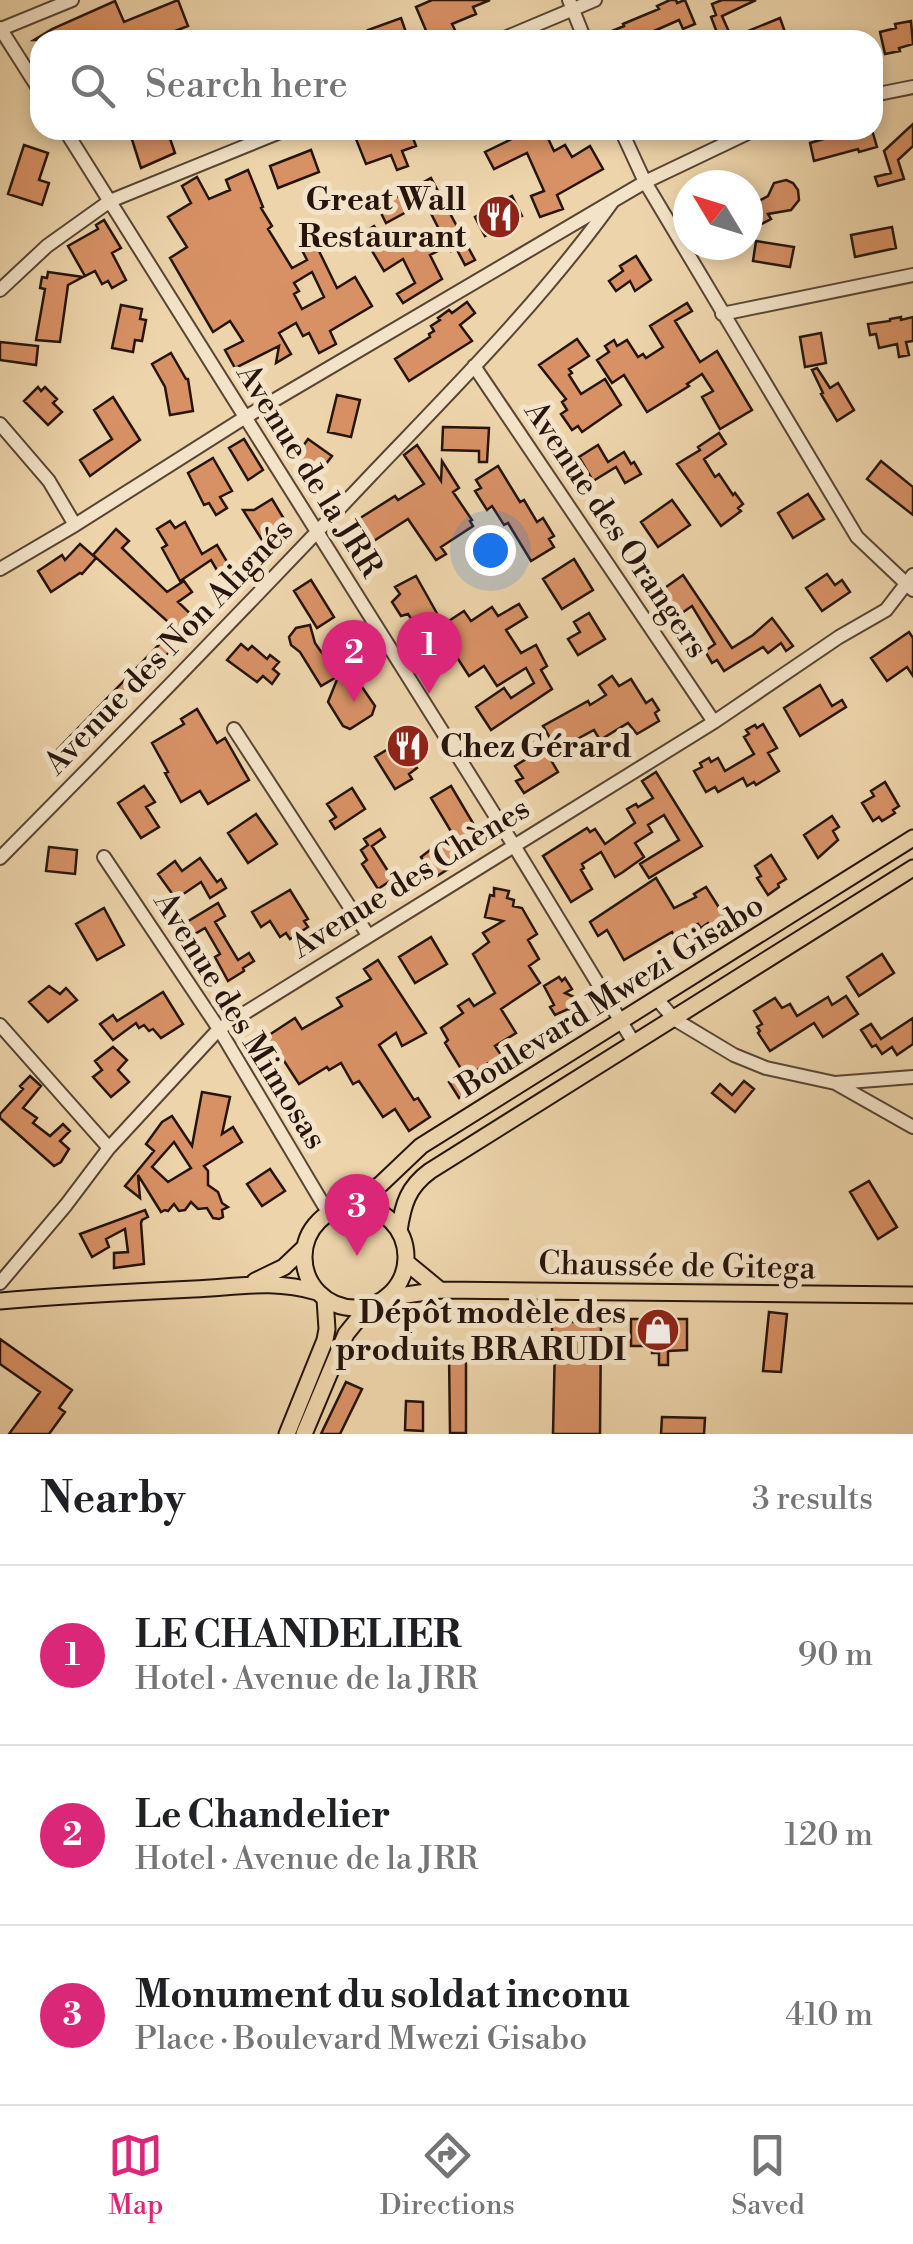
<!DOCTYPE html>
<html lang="en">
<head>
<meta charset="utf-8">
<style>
  body { margin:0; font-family:"Libre Bodoni",serif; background:#f6f6f6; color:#202124 }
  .compass { position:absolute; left:673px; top:170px; width:90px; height:90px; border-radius:50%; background:#fff; box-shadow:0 5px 15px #0003; rotate:308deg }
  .you { position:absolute; left:490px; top:550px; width:35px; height:35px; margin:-25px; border:8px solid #fff; border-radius:50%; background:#1a73e8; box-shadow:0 0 0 15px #1a73e833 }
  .badge { display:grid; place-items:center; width:65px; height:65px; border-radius:50%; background:#db2777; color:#fff; font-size:32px; font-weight:700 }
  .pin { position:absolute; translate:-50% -82px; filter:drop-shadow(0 2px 5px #0008) }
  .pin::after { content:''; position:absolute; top:52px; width:35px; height:30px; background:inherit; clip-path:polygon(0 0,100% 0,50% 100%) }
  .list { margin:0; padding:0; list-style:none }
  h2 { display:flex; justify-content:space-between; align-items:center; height:130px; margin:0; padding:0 40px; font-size:42px }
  h2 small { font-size:32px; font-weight:400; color:#757577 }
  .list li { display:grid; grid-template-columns:65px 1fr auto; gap:30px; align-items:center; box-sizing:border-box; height:180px; padding:0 40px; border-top:2px solid #e0e0e0 }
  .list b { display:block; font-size:38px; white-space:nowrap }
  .list p { margin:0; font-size:32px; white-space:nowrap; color:#757577 }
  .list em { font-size:32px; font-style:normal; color:#757577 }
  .icon { flex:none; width:55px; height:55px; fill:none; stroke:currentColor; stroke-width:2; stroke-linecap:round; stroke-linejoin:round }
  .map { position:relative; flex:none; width:913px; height:1434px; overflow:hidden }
  .search { position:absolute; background:#fff; box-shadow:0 5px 15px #0003; left:30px; right:30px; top:30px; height:110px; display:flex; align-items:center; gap:25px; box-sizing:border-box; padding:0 35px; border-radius:30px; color:#757577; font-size:38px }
  .sheet { height:670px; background:#fff }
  nav { display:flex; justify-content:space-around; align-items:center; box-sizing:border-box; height:140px; border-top:2px solid #e0e0e0; background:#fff; font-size:28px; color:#757577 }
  nav a { display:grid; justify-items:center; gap:5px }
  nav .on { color:#db2777 }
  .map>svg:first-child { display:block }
  .building { fill:#d79165; stroke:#26150d; stroke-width:2.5; fill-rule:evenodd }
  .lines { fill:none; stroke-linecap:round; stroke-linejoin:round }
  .minor-casing { stroke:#584534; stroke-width:16 }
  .major-casing { stroke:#26150d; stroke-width:19 }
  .minor { stroke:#f3e3c8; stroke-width:12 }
  .major { stroke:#edd4aa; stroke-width:15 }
  .labels { text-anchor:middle; stroke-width:10; stroke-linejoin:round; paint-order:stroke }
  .poi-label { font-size:32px; font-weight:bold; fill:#26150d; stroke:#f3e3c8; text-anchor:end }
  .street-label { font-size:32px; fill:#26150d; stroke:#f3e3c8 }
</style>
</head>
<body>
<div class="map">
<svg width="913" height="1434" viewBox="0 0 913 1434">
  <rect width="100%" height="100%" fill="#edd4aa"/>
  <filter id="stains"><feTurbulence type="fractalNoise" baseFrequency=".002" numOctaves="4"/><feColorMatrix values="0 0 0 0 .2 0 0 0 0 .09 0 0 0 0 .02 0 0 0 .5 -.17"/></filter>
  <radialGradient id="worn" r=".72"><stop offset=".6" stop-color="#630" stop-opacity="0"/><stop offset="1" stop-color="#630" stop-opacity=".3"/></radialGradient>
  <!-- building -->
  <path class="building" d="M178,0L188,26L152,40H34L52,29L115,1L124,22Z
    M432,0H490L473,7L476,14L452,24L457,34L443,40H430L416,7Z
    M670,0H676L677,3L685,0L695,24L683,29L679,20L645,35L647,40H595V38L624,26L623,24L659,9L657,6Z
    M722,0H756L722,16L730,34L719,38L711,17L716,15L712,4Z
    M401,18L408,38L402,40H372L368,30Z
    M780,18L785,32L764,40H726Z
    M911,21L913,44L899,48L900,51L885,54L880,32L896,28L895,24Z
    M913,124V146L898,160L904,179L878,186L875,177L891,173L884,151Z
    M129,130H167L175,153L141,168Z
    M364,130H430L431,131L413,138L416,146L402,151L408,166L397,170L391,155L366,164L354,134Z
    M515,130H544L554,151L565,145L572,157L590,146L603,169L557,195L563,209L540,217L531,196L544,191L527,153L494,169L485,152L518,136Z
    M844,130H872L877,147L859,152L858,149L814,161L810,143L845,133Z
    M24,145L48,153L39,180L49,183L42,205L8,194Z
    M311,150L319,172L278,188L270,166Z
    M248,170L263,207L261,208L272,226L268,229L292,268L307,260L299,244L323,232L330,245L319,251L337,288L355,277L372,306L330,331L336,344L319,353L309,333L303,336L296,323L279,333L291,354L276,363L279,346L235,368L225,350L243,341L230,321L213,332L170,258L187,247L168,217L191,203L182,186L197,177L209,199L230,190L226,180ZM312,272L324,297L302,309L294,294L299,291L294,283Z
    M431,178L475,260L465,265L456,248L451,251L448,246L430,255L442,279L403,303L397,294L415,283L403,259L384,271L362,234L374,226L388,249L405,240L409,247L420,242L423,247L443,237L425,202L386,223L378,207Z
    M786,180L793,183L798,190L799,200L791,210L768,214L771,219L754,228L748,216V190L755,203L768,196L774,183Z
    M512,196L522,216L485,236L475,217Z
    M104,220L121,248L112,253L126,280L112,288L108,281L102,284L95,271L85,276L68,246L98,229L96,225Z
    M892,227L896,248L855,257L851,235Z
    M756,241L794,247L790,267L753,261Z
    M636,256L651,280L635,291L630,281L616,291L609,281L623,271L620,266Z
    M48,272L83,277L68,285L60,342L36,340L45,289L40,288L42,277L47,278Z
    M467,302L475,313L460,325L472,341L409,381L395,359L430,337L429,334L434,331L431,326L440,320L438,318L449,310L452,313Z
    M687,303L692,311L675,321L700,362L717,351L752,410L720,429L702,397L713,391L702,374L687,384L689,386L647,412L624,375L612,383L597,360L609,352L605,346L614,340L617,346L627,340L638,357L643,354L646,358L663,347L650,326Z
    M121,305L142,309L140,319L146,320L142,341L135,340L133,352L112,348Z
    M901,317V320L913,317V341L906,342L909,355L899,357L897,344L879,348L876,334L870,335L868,324L890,321V319Z
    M821,333L826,363L805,367L800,337Z
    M577,339L589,356L569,369L572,373L569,375L581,394L605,379L621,405L582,432L578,426L572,430L561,414L567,410L562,402L566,399L539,365Z
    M0,342L38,346L36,365L0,360Z
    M171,353L186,379H188L193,411L170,415L165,387L152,364Z
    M817,368L830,388L838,383L854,410L837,421L821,394L823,393L812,370Z
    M38,387L41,391L45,387L57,399L53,403L62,412L48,425L24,401Z
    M337,395L360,400L351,437L328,432Z
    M113,397L140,440L90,476L80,460L112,439L94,410Z
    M443,427L489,428L487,462H479V451L442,450Z
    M719,433L726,444L704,459L715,477L719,474L733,495L735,493L743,504L738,508L741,511L721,526L677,464L700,450L698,447Z
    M244,439L263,470L248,480L229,448Z
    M308,439L332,456L319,473L296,456Z
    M417,445L441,481L442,461L459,488L453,492L472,520L470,521L473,526L441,547L446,554L436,560L408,519L372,542L357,520L395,496L398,500L424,484L404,455Z
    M598,445L608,462L624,452L631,464L634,462L641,474L625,483L616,467L593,481L579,457Z
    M213,458L232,491L220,497L227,508L216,515L209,503L204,505L188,473Z
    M881,461L913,487V515L867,479Z
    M498,466L520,502L524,500L537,522L543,518L554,536L549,539L554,547L531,561L508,523L504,525L492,506L487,510L475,491L481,488L476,480Z
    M808,494L824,519L793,538L778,513Z
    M272,499L287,524L280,529L282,533L271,540L268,535L262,540L243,510H254Z
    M672,500L690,525L658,547L641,522Z
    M170,521L175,528L185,522L202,554L217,545L229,565L218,572L211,560L180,581L162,548L167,545L157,529Z
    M116,529L129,541L122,548L167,592L184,581L192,592L178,602L198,621L67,761L56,751L175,628L93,555Z
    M80,544L96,558L82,574L80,573L51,592L38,571L62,555L65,560Z
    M574,559L593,590L562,609L543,579Z
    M827,574L835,585L842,580L850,592L822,611L806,588Z
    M683,575L732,648L753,635L772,618L793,646L786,651L781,643L768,653L763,647L724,671L717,660L712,663L705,651L715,644L692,606L676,617L659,592Z
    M416,576L439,617L418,629L408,614L401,616L392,602L400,594L395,587Z
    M311,580L334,617L317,628L294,591Z
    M519,604L527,617L506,630L521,653L536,645L547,666L541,670L552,689L491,730L476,707L504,688L511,698L534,683L526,668L497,686L484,666L469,676L438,628L464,611L471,621L492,607L498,616Z
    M589,613L605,639L578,655L568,639L580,632L574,622Z
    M310,625L315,643L326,659L352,640L361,641L367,645V659L321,686L300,652L291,645L289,637L296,628Z
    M909,632L913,638V676L907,667L887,681L871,658Z
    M241,644L248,650L252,646L267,659L270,655L279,662L273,669L279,674L272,684L263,676L257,682L227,660Z
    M612,676L619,686L631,679L646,703L652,699L659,710L655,713L659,721L637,734L628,723L600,740L594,730L557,750L543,726L588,701L590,705L606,695L599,685Z
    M338,677L360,684L375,706L372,715L350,729L343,726L328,702Z
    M820,685L832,706L842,700L846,707L800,736L784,708Z
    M197,709L217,743L225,738L249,780L208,804L200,791L181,802L165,773L168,772L152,743L184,724L181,719Z
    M763,724L777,748L768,753L779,771L756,785L754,782L747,786L743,778L718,792L715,787L706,792L694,771L702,767L700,763L709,758L711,762L718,758L725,771L754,754L744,737L749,734L746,730L755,725L757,728Z
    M413,734L422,749L410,757L417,768L409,774L412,779L395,789L375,757Z
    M531,740L538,752L544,748L558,772L524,793L516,781L523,778L515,766L526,759L519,748Z
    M656,772L702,846L649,878L640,864L679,840L664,815L648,825L652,832L635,843L644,857L623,872L615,877L601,852L582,864L584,868L581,870L592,889L571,902L543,856L587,828L590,832L595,829L605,844L635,823L627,809L636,804L638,807L653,798L642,781Z
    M885,782L899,806L893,810L895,813L882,821L879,817L873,821L862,803L874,796L871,791Z
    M144,786L155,802L146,807L159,827L141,838L118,803Z
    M451,786L486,845L434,878L421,857L452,833L431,798Z
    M352,788L365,809L335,829L330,821L336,817L327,804Z
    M256,814L277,844L248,863L228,833Z
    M832,816L839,827L833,831L838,840L818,858L804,835Z
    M380,829L385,837L372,846L393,879L378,889L362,864L367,860L361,850L368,845L364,839Z
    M49,847L77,850L75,874L46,871Z
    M771,855L786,879L778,884L779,887L768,895L757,878L761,876L755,866Z
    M200,858L217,882L221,879L226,888L210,898L201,882L176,899L158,874L175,861L182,871Z
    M656,878L674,908L696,897L694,894L706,887L727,920L712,930L708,923L701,928L698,924L675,938L672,932L624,960L607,930L598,936L590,922Z
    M494,888L509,891L507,898L514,900L513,906L522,908L537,934L528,940L539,959L529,966L540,983L501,1009L516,1033L495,1046L501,1055L477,1070L485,1081L459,1098L449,1082L463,1072L445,1043L448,1040L441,1028L463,1013L458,1006L469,999L474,1006L495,993L473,954L489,942L483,933L503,921L485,917L490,895L494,896Z
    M290,890L308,919L304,921L308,927L290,939L286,933L280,937L270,921L261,927L252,912Z
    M218,903L225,916L215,922L238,960L249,953L254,961L243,968L244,971L228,981L215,957L220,954L205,928L185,940L177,928Z
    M104,908L124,945L97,960L76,924Z
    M431,937L447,964L415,983L399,957Z
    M882,954L894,973L859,996L847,977Z
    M378,960L426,1033L402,1046L396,1033L379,1045L414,1100L418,1098L430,1117L409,1131L395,1109L383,1117L359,1081L353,1084L341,1063L329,1070L327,1067L299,1084L277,1050L271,1053L265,1043L270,1039L269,1035L295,1018L302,1029L342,1006L337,998L371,979L364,969Z
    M559,977L562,981L565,978L572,989L565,993L581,1000L579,1007L574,1011L568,1009L555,1015L550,1007L554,1005L544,986Z
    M49,986L60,994L66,988L77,1000L48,1022L29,1002Z
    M163,992L183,1024L161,1038L153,1029L149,1031L144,1025L139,1028L136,1023L113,1040L100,1024L113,1015L117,1021Z
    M846,996L858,1014L823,1037L814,1023L770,1051L758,1033L760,1031L757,1027L762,1024L754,1011L775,998L782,1008L790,1004L797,1016L828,997L832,1005Z
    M913,1018V1044L897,1055L892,1047L882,1054L876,1045L872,1047L861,1030L871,1024L881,1039Z
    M113,1047L127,1060L118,1070L129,1082L111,1097L93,1077L102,1070L95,1061Z
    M30,1076L41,1086L23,1108L37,1118L33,1123L50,1136L63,1124L70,1131L60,1141L69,1149L61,1162L54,1166L0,1118V1114L23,1089L20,1086Z
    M744,1081L754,1089L735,1112L712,1093L720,1084L732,1095Z
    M202,1092L230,1097L222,1134L233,1127L242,1142L204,1166L208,1171V1185L218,1192L222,1203L228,1207L222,1210L223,1217L219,1219L213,1218L207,1208L198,1209L191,1202L185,1210L179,1211L174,1204L168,1211L165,1210L161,1212L138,1175L140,1198L125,1186L154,1151L146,1144L162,1122L172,1116L192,1146ZM174,1142L191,1168L168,1182L152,1167Z
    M270,1169L285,1191L262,1206L247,1184Z
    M869,1181L897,1227L878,1239L850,1192Z
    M145,1210L148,1217L142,1220L141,1223L144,1264L114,1268V1253L128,1252L125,1229L106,1239L109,1247L92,1257L80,1234Z
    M519,1308L569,1309V1322H601L600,1434H553L555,1343H552V1326L518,1325Z
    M769,1312L787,1314L781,1372L763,1371Z
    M631,1319H687V1350L668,1351V1365H659V1353H652V1346H631Z
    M0,1339L72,1390L59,1408L65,1412L49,1434H9L40,1392L0,1364Z
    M449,1353H466V1433H450Z
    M346,1382L362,1389L340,1434H321Z
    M406,1401L423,1402V1431L405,1430Z
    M662,1417L705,1418L704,1434H661Z"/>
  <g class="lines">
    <!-- minor casing -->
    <g class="minor-casing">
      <path id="minor" d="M569,0L585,40
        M0,28L40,91
        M1,29L72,0
        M500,40L595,0
        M873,95L913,87
        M65,130L513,844L634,1043
        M621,130L645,182L857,537L913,590
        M0,290L47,246L110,201L285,130
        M722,314L913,275
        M474,366L714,722
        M0,424L49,481L75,525
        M0,569L75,525L244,418L645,182L754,130
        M234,729L368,935
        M104,857L219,1029L329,1214
        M0,858C125,732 249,604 371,475C455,387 542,300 613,201
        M657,999L674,1019L734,1055L766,1068L835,1083L913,1077
        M0,1025L109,1148
        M837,1084L913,1127
        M0,1283L66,1205L109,1148L219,1029L714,722L839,637L886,610L913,575"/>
    </g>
    <!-- major casing -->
    <g class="major-casing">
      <path id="major" d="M304 1257a51 51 0 1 1 102 0a51 51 0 1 1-102 0Z
        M344,1208L381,1184L421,1146L913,838
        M399,1231C403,1204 408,1187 430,1171L913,868
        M406,1262L440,1290
        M255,1281L284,1267L305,1247
        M0,1301C65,1295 129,1292 194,1289C238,1287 273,1279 317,1292
        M381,1302L406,1295L440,1290L913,1295
        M287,1434L325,1340L327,1329L325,1299
        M304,1434L346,1334L367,1308"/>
    </g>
    <!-- minor -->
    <use href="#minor" class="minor"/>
    <!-- major -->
    <use href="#major" class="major"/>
  </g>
  <!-- icons -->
  <defs>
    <g id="restaurant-disc" transform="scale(2.25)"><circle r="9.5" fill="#8f2418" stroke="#f3e3c8"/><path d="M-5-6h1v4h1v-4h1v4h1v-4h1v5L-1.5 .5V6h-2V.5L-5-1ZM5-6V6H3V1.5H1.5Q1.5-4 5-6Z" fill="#fff"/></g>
    <g id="shop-disc" transform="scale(2.25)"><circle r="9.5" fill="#8f2418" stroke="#f3e3c8"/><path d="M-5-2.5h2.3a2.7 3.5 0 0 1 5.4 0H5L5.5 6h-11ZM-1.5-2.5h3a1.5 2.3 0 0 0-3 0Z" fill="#fff"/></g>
  </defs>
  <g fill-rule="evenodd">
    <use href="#restaurant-disc" x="499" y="217"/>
    <use href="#restaurant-disc" x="408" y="746"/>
    <use href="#shop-disc" x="658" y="1330"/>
  </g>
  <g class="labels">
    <!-- poi labels -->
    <g class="poi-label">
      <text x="466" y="210">Great Wall<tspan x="466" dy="37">Restaurant</tspan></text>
      <text x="440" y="757" text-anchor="start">Chez Gérard</text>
      <text x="626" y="1323">Dépôt modèle des<tspan x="626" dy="37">produits BRARUDI</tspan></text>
    </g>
    <!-- street labels -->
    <g class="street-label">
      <text transform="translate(310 470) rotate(58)" y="11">Avenue de la JRR</text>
      <text transform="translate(617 529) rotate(56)" y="11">Avenue des Orangers</text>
      <text transform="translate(168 646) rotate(-46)" y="11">Avenue des Non Alignés</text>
      <text transform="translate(410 877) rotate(-32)" y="11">Avenue des Chènes</text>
      <text transform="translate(610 995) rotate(-32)" y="11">Boulevard Mwezi Gisabo</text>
      <text transform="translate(241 1020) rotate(58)" y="11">Avenue des Mimosas</text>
      <text transform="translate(677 1265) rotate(1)" y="11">Chaussée de Gitega</text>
    </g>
  </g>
  <rect width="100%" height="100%" filter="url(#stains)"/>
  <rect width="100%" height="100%" fill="url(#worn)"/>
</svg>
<svg class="compass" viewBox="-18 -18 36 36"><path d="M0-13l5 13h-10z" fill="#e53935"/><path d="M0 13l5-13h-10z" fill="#757577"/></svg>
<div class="you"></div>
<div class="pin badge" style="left:429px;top:694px">1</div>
<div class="pin badge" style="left:354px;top:702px">2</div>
<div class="pin badge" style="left:357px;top:1256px">3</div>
<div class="search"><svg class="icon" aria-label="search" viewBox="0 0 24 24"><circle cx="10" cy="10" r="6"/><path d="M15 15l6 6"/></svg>Search here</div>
</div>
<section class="sheet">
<h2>Nearby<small>3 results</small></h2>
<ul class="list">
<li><span class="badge">1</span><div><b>LE CHANDELIER</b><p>Hotel · Avenue de la JRR</p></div><em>90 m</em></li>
<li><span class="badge">2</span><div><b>Le Chandelier</b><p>Hotel · Avenue de la JRR</p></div><em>120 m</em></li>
<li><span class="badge">3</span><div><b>Monument du soldat inconu</b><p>Place · Boulevard Mwezi Gisabo</p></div><em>410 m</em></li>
</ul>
</section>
<nav>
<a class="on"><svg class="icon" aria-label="map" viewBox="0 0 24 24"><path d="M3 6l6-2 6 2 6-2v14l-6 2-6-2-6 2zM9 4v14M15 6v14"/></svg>Map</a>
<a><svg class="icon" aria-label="directions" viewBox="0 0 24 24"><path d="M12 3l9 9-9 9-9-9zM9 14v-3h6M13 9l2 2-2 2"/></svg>Directions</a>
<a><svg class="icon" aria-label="saved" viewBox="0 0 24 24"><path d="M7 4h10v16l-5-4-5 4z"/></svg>Saved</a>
</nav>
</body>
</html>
